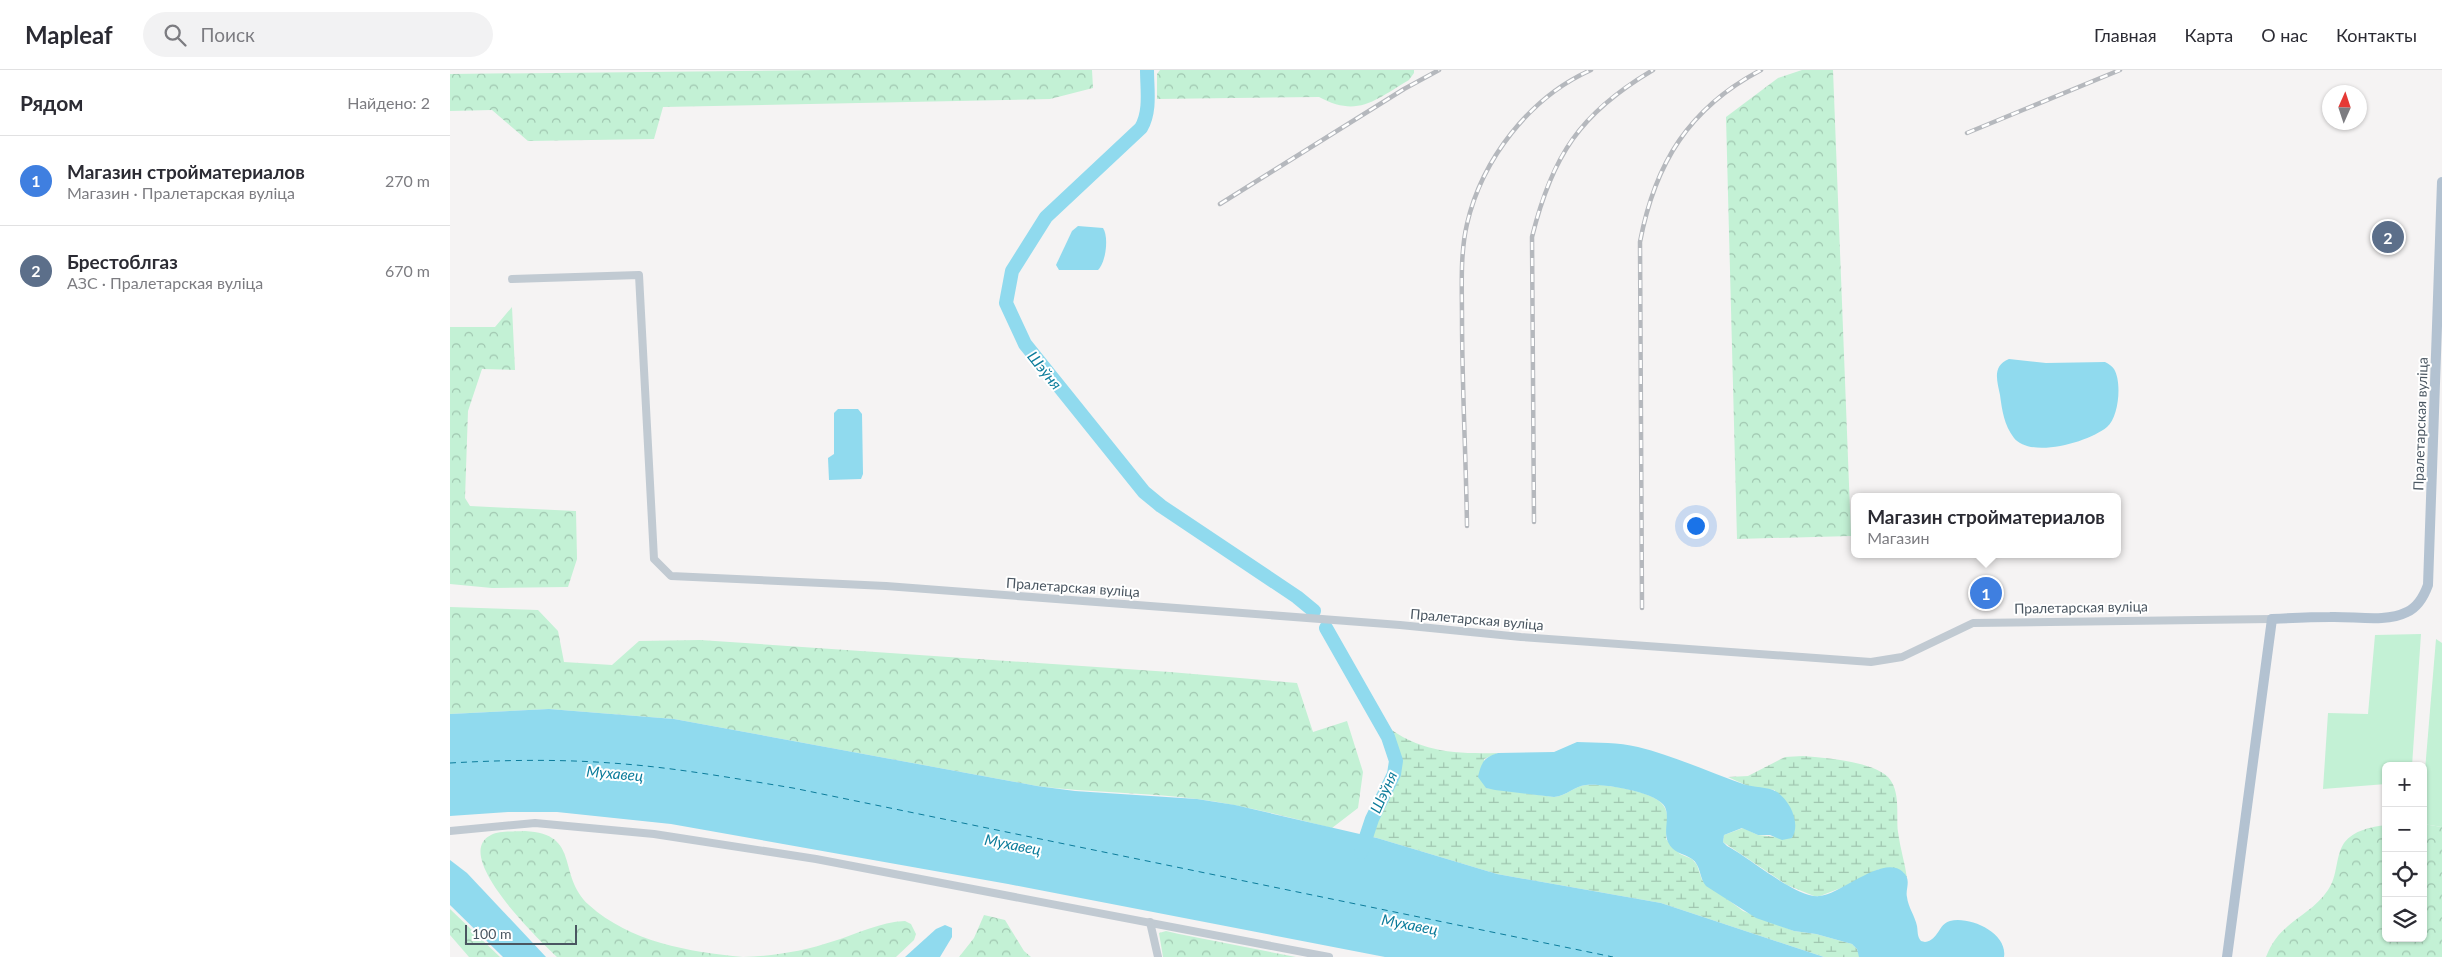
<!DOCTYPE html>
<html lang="ru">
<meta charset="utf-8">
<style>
body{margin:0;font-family:Lato,sans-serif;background:#f2f2f3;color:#2b2b33}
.controls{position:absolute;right:15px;bottom:15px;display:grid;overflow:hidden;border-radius:8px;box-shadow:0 1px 4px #0004}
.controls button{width:45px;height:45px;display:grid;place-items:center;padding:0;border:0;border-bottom:1px solid #e1e1e2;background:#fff;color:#2b2b33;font:25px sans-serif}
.compass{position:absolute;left:1872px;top:15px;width:45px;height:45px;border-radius:50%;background:#fff;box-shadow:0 1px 4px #0004;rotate:3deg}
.scale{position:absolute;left:15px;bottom:12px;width:112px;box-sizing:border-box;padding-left:5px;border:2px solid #4a5661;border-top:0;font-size:14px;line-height:18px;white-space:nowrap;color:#4a5661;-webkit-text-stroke:4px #fff;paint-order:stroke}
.you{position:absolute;left:1245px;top:455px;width:18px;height:18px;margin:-12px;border:4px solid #fff;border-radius:50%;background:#1a73e8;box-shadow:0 0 0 8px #1a73e833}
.badge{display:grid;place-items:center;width:32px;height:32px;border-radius:50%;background:#1a73e8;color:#fff;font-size:16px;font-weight:700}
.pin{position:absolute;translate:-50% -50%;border:2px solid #fff;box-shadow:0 1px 5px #0006}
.popup{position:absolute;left:1401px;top:423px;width:270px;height:65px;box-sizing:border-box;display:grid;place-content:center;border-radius:8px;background:#fff;filter:drop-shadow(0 1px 4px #0005);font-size:16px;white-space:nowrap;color:#7c7c81}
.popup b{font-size:19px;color:#2b2b33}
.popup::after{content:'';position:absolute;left:50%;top:100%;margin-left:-10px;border:10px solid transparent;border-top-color:#fff}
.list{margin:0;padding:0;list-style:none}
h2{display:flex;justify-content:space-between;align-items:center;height:65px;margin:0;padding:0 20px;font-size:21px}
h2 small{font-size:16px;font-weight:400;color:#7c7c81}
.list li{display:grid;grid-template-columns:32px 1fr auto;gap:15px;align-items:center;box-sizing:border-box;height:90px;padding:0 20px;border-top:1px solid #e1e1e2}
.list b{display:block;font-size:19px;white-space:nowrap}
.list p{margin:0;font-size:16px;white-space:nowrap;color:#7c7c81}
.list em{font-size:16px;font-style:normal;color:#7c7c81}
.icon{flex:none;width:28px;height:28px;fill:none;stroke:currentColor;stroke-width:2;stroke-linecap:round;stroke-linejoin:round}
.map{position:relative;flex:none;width:1992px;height:887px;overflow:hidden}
header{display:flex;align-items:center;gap:30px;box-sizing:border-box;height:70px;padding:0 25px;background:#fff;border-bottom:1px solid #e1e1e2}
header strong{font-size:24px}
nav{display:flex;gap:28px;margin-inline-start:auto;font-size:18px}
.search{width:350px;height:45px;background:#f2f2f3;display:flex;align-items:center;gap:12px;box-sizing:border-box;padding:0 18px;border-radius:28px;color:#7c7c81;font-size:19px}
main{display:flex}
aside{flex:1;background:#fff}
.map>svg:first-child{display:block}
.forest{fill:url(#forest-crowns)}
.wetland{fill:url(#wetland-marsh)}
.garden{fill:#c3f1d5}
.water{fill:#90daee}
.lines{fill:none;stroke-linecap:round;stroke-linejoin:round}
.river{stroke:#90daee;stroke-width:14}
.ferry{stroke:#0c7c9b;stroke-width:1;stroke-dasharray:6 5;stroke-linecap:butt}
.minor{stroke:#c1cad2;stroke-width:8}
.major{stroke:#b3c2d1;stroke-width:10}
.rail-casing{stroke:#b5b8bd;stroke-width:4.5}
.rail{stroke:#fff;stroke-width:2.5;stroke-dasharray:8;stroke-linecap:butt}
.labels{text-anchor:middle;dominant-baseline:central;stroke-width:4;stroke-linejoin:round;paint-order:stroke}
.street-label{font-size:14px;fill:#4a5661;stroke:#fff}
.water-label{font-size:15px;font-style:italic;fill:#0c7c9b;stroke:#fff}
</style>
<header>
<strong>Mapleaf</strong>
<div class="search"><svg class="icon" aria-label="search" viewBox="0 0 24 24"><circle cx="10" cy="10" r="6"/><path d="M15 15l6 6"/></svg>Поиск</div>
<nav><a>Главная</a><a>Карта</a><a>О нас</a><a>Контакты</a></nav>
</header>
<main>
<aside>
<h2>Рядом<small>Найдено: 2</small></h2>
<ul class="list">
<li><span class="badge" style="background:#3f7fe0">1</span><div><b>Магазин стройматериалов</b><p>Магазин · Пралетарская вуліца</p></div><em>270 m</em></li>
<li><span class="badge" style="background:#5c6f8a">2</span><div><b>Брестоблгаз</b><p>АЗС · Пралетарская вуліца</p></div><em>670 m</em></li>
</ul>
</aside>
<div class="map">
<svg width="1992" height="887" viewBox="0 0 1992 887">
<defs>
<pattern id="forest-crowns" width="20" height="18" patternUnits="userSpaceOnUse" patternTransform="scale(1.25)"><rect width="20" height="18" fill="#c3f1d5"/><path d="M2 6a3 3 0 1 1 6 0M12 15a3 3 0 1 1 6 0" fill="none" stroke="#a0c6b0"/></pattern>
<pattern id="wetland-marsh" width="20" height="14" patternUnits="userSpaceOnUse" patternTransform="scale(1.25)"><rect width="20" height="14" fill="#c3f1d5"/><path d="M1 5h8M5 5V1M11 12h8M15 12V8" fill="none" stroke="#a0c6b0"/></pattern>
</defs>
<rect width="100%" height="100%" fill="#f5f3f3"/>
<g class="forest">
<polygon points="374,0 642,0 643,18 600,29 213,37 204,69 78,71 42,40 0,41 0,4"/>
<path d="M710 0H964V3L959 10C925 30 908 48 869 27L707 29V4Z"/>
<polygon points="1352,0 1383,0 1401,466 1287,469 1276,47 1328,8"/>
<polygon points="62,237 65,300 32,299 18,341 15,428 20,436 126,441 127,489 118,517 42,518 0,514 0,257 45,257"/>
<path d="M0 537 88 540 108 561 114 592 162 595 189 571 250 570 720 602 847 613 863 662 897 651 913 702 908 738 882 758C837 747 793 735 747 729 694 722 640 723 587 716L224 649 99 639 0 644Z"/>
<path d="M1973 754 1992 757V887H1816C1829 851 1859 848 1878 820 1888 806 1885 787 1894 773 1904 760 1921 757 1936 755V868H1973Z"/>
<path d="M75 761C132 764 106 805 139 835 180 872 239 882 293 887H107C91 872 0 785 41 765 50 760 65 762 75 761Z"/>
<polygon points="0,839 50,887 19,887 0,865"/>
<polygon points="534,845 555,850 574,881 581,887 509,887 524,868"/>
<path d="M455 851 461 854 466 864 464 870 446 887H293C325 886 354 881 384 871 407 864 430 852 455 851Z"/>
<polygon points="716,861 729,864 846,887 713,887 709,863"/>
</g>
<g class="wetland">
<path d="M928 650C967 682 1000 684 1048 683L1034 689 1036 718 1104 727C1117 726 1124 716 1136 715 1152 713 1204 721 1213 735 1220 744 1217 758 1216 769L1230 784 1242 789 1247 795 1252 810 1293 841 1344 861 1366 864 1402 874 1407 879 1410 887H1374L1211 833 1047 804 917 765C925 739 950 707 944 681 941 670 933 660 928 650Z"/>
<path d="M1353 686C1375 688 1421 691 1438 707 1451 721 1446 745 1448 762 1450 778 1455 793 1457 808L1453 802 1429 799 1396 816 1370 826H1364L1337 815 1273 772 1274 765 1293 758 1308 765 1326 767 1325 720 1300 717 1278 707 1298 706 1335 687Z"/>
</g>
<g class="garden">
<polygon points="1971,564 1962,696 1936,696 1936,714 1873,719 1878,643 1918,644 1925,565"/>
<polygon points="1986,569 1992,573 1992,757 1973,754 1973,724"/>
</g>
<g class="water">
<path d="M628 156 653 158C659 167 656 192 648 200H609L606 195 622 161Z"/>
<path d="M1559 289 1596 293 1655 292C1659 294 1662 296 1664 299 1672 312 1669 347 1657 357 1639 372 1581 389 1564 368 1554 355 1552 340 1550 325 1547 310 1542 296 1559 289Z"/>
<polygon points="388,339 408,339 412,344 413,404 411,409 379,410 378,388 384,384 384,343"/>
<polygon points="99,639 224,649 587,716 625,721 747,729 785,735 927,768 1047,804 1211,833 1374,887 935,887 558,814 221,754 107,742 58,742 0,746 0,644"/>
<path d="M1127 672C1148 673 1168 672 1188 677 1224 686 1259 702 1293 714 1304 718 1317 716 1327 722 1340 731 1351 753 1342 768L1332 770 1320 765H1308L1292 758 1274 765 1273 772 1277 776C1299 787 1347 829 1370 826 1392 824 1433 784 1453 802 1462 810 1455 819 1457 827 1458 837 1465 846 1467 856 1468 862 1467 866 1471 871L1475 872C1489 870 1488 854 1500 851 1520 846 1558 863 1554 887H1409L1407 879 1402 874 1366 864 1344 861 1306 848 1256 816C1249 808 1251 795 1242 789 1233 783 1223 783 1218 772 1213 761 1220 748 1215 737 1208 722 1152 713 1136 715 1124 716 1117 726 1104 727L1045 720 1036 718 1028 707C1031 693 1034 687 1048 683L1104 682Z"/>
<polygon points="0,790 17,803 96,887 53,887 0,835"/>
<polygon points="495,855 502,858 502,867 490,887 455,887 486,859"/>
</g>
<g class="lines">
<g class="river">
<path d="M697 0C697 19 701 41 691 58L596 147 562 201 556 233 575 274 694 422 711 436 847 527 864 541"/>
<polyline points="876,558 938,667 946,691 944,704 922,749 911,782"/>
</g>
<path class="ferry" d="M0 693C53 690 107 689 161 693 222 697 282 708 343 718L1163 887"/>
<g class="minor">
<polyline points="62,209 189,205 204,489 221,506 436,516 950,555 1071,567 1421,592 1452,587 1523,553 1822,549"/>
<polyline points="0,761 85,753 204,764 366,789 879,887"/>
<polyline points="700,852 708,887"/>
</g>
<path class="major" d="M1777 887 1822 549C1841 548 1861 547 1880 547 1905 546 1935 553 1957 542 1968 537 1974 526 1978 515L1992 112"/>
<defs>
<g id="rail">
<polyline points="1517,63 1670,0"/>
<polyline points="770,134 954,19 989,0"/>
<path d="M1084 452 1082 167C1102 86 1130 43 1203 0"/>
<path d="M1017 456C1016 387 1012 317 1012 248 1012 217 1010 184 1017 154 1032 89 1080 27 1141 0"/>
<path d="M1192 538 1190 172C1205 93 1239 38 1311 0"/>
</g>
</defs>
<use href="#rail" class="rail-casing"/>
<use href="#rail" class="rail"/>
</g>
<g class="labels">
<g class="street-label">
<text transform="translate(1970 354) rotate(-88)">Пралетарская вуліца</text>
<text transform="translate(623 517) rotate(4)">Пралетарская вуліца</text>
<text transform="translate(1631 537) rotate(-1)">Пралетарская вуліца</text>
<text transform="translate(1027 549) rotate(5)">Пралетарская вуліца</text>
</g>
<g class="water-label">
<text transform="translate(595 300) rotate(51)">Шэўня</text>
<text transform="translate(165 703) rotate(5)">Мухавец</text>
<text transform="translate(933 722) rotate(-66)">Шэўня</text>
<text transform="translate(563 774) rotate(11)">Мухавец</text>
<text transform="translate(960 854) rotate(11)">Мухавец</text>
</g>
</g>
</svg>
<div class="controls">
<button>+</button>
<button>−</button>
<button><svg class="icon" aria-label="locate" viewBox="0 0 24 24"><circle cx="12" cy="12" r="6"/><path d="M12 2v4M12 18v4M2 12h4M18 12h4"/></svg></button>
<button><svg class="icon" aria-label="layers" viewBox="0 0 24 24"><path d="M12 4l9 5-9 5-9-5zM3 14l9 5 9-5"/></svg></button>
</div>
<svg class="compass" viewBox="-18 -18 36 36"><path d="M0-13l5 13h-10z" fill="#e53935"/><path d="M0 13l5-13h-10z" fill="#7c7c81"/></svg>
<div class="scale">100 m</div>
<div class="you"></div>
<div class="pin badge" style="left:1536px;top:523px;background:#3f7fe0">1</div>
<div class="popup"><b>Магазин стройматериалов</b>Магазин</div>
<div class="pin badge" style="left:1938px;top:167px;background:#5c6f8a">2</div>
</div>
</main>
